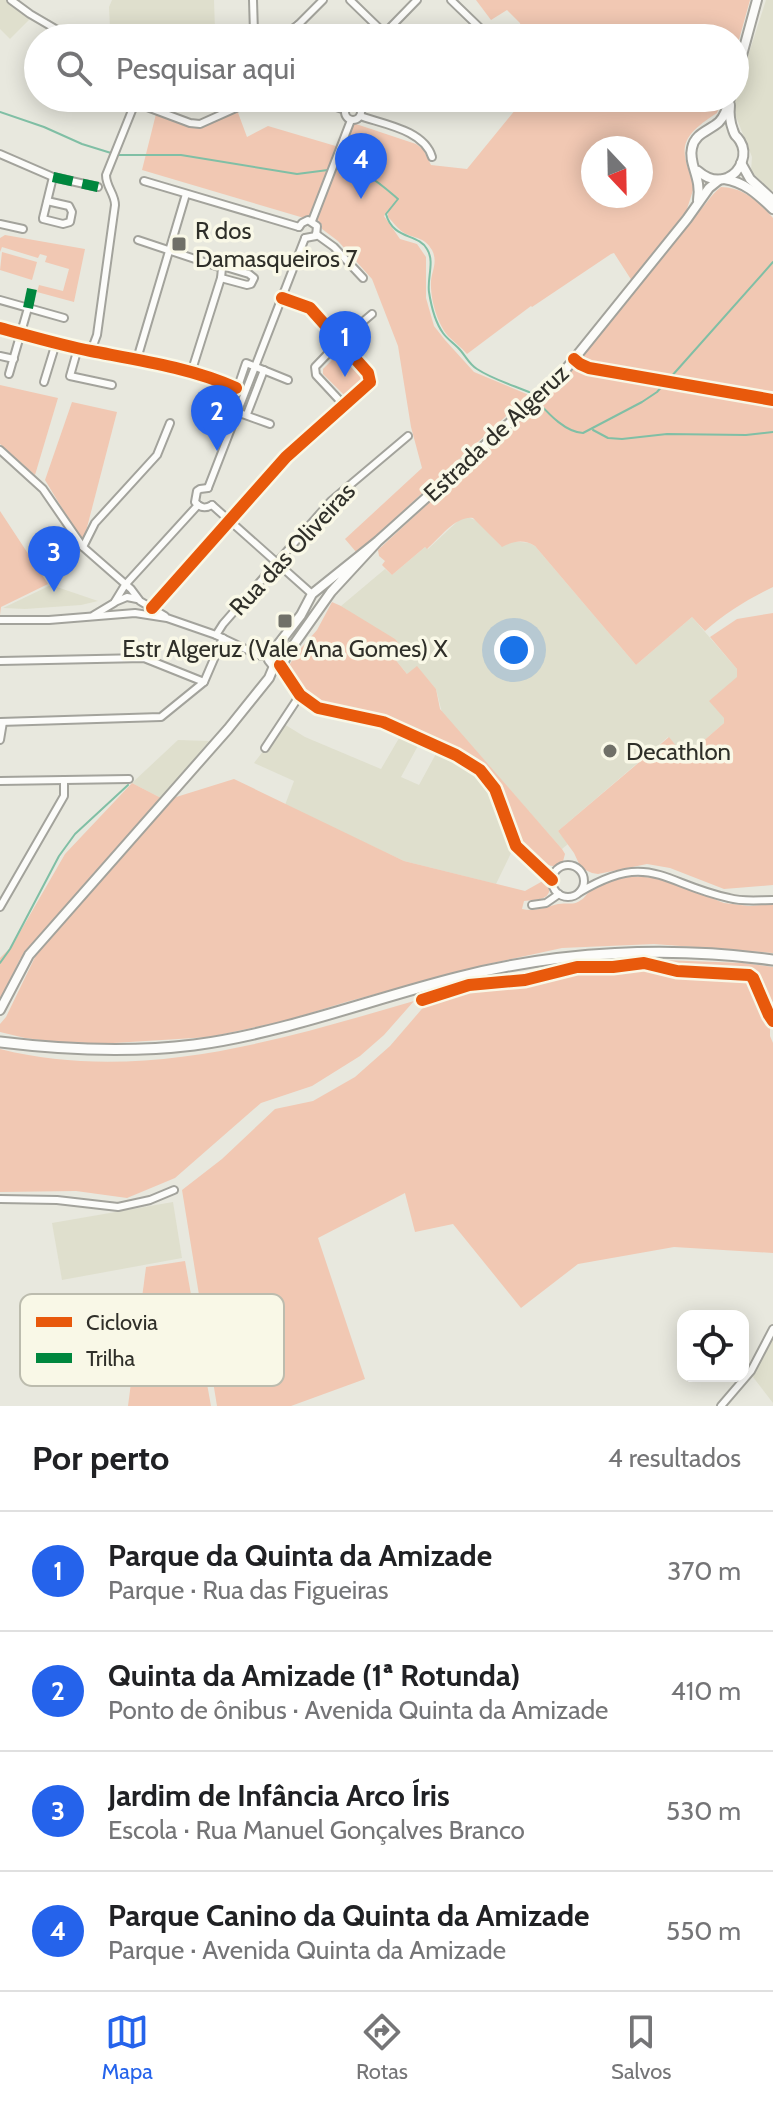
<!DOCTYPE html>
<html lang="pt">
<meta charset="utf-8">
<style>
body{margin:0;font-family:Cabin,sans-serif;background:#f6f6f6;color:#202124}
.controls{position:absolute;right:24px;bottom:24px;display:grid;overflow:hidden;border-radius:16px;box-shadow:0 4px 20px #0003}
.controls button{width:72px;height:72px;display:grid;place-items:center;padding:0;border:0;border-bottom:2px solid #e0e0e0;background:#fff;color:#202124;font:40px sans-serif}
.compass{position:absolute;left:581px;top:136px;width:72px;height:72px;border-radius:50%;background:#fff;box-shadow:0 4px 20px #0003;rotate:158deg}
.you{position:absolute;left:514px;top:650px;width:28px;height:28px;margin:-20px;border:6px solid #fff;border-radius:50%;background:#1a73e8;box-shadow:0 0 0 12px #1a73e833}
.badge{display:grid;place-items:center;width:52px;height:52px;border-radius:50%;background:#2563eb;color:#fff;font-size:26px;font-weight:700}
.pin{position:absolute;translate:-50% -66px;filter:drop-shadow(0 2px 4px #0008)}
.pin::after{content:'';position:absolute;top:42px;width:28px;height:24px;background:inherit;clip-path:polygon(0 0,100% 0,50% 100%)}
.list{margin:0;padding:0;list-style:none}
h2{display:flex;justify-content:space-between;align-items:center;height:104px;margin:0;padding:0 32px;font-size:34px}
h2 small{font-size:26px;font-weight:400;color:#757577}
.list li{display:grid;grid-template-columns:52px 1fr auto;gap:24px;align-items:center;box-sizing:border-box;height:120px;padding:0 32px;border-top:2px solid #e0e0e0}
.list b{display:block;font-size:30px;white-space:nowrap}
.list p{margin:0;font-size:26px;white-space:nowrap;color:#757577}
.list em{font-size:26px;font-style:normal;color:#757577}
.icon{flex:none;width:44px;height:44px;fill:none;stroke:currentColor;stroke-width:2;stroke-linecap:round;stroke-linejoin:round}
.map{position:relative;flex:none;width:773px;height:1406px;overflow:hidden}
.search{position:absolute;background:#fff;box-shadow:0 4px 20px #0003;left:24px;right:24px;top:24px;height:88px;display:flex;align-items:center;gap:20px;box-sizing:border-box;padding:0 28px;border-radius:44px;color:#757577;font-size:30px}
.sheet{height:584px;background:#fff}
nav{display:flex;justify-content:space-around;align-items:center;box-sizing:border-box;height:112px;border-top:2px solid #e0e0e0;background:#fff;font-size:22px;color:#757577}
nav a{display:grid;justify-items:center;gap:4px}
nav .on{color:#2563eb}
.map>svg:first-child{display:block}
.built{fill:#dfdfcd}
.green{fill:#f1c8b3;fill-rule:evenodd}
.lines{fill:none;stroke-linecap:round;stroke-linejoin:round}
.stream{stroke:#80bfa5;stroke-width:2}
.minor-casing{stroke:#a3a39c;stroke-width:10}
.major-casing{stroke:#a3a39c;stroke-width:12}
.highway-casing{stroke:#a3a39c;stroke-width:13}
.minor{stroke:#fcfcfa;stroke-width:6}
.major{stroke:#fcfcfa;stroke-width:8}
.highway{stroke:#fcfcfa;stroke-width:9}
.quiet{stroke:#00873e;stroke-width:10;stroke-dasharray:20 10;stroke-linecap:butt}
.cycleway-casing{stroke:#f9f8e7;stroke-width:17}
.cycleway{stroke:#e8590c;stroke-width:12}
.poi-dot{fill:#707068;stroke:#f9f8e7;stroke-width:3}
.labels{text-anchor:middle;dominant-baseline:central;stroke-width:7;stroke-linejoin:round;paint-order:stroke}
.poi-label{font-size:24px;fill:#2f2f29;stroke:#f9f8e7;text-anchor:start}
.street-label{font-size:24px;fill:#2f2f29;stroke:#f9f8e7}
.key{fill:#f9f8e7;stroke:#bcbcae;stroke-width:2}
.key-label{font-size:22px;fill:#2f2f29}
</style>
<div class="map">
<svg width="773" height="1406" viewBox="0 0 773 1406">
<rect width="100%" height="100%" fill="#e8e8de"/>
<g class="built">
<polygon points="0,0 6,0 30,19 10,39 0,29"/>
<polygon points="112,0 214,0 215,30 210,35 110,28 109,7"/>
<polygon points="766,0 773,0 773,190 771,191 751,171 752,157 733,109 737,90"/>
<polygon points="467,517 478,521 501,546 512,542 521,542 529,543 535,546 636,665 692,617 737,669 738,674 724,723 685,757 668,737 558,831 568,844 562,849 442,713 436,689 417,667 408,675 390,653 399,645 341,606 385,569 392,575 425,547 428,549 460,519"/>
<polygon points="51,585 98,601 81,605 25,609 3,608"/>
<polygon points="284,724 305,737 381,769 402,733 420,742 401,777 419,785 438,750 474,767 491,787 489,789 513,849 496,884 404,861 285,805 294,781 254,763"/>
<polygon points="178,740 209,741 161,798 132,783"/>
<polygon points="173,1202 182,1258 62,1280 52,1223"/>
<polygon points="773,1338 773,1403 753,1377"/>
</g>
<g class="green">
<polygon points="476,0 750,0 735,54 735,38 523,38 520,23 507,10 491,20"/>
<path d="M525 98H722L717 113C683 135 676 146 695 184L686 212 632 281 614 253 611 254 532 307 531 306 467 354C461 347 454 342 448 336 437 323 430 298 431 281 432 270 438 262 432 250 425 238 418 239 406 234 399 231 393 222 388 217V212L384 216 400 239 417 244 426 257V298L434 326 445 340 474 372 529 395 357 553 345 539 422 468 411 427 398 346 372 279 338 241 322 229V225L318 220 304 218 142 170 157 110 200 124 237 110 247 137 268 126 339 147 350 122 416 144 423 149 431 165 467 169ZM593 148H641V196H593Z"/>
<path d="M721 187C743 187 759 202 773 218V587C748 599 725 613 705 631L692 617 636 665 535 546C524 539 513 541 502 547L473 518C455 516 440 538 427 549L425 547 392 575 382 565 385 561 379 556 378 550 536 403 693 216C705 208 709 196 721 187Z"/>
<polygon points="5,235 85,249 74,302 37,292 39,285 63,291 69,269 45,262 47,256 40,254 38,258 2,247 0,252 0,238"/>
<polygon points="2,252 37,262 32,280 0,270"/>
<polygon points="338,354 342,354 364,378 363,383 346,397 323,374 323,369"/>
<polygon points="0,385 58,398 35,475 0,444"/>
<polygon points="72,402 117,412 84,539 82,541 45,480"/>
<polygon points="0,511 48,584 1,607 0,615"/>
<path d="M332 602 341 606 395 639 400 645 390 653 407 674 417 666 436 689 440 709 562 849 565 854 562 865C553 868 547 865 538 861 505 842 512 806 493 778 490 773 485 768 480 765L378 715 327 707 316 701 301 691 288 668 295 655 317 630Z"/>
<polygon points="773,613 773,885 724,889 670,868 647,864 598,874 592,873 581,868 574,853 558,831 669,737 685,757 724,723 724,718 709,701 737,677 737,669 710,637 737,619"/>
<path d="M234 779 404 861 525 891 541 882 546 877C556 899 542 900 524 901L522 909C536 912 545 907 558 904 566 902 574 906 581 900 585 898 586 894 590 891 600 883 617 879 630 877 664 874 694 891 724 903L749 906 773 904V953L654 944 562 948 488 964 346 1002 288 1020 210 1037 114 1043H65L25 1038 0 1032V1024L6 1017 36 955 173 798Z"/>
<polygon points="132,783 161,798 20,959 0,1000 0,958 12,946 65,854"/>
<polygon points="662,960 743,963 773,967 773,1015 760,984 753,974 669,967 654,961"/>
<polygon points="646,968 674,975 749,980 770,1025 770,1036 773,1043 773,1253 674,1247 578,1264 521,1308 453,1224 415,1232 405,1193 318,1238 365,1379 291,1406 217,1406 182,1190 222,1159 275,1109 313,1101 355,1077 390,1046 427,1003 469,990 522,986 575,973"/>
<path d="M414 1001 384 1035 360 1056 312 1086 261 1103 175 1178 127 1198 76 1191 0 1192V1049C140 1084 280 1040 414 1001Z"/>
<polygon points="185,1261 211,1406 128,1406 146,1267"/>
</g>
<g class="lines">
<g class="stream">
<polyline points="0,112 44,127 82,144 111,153"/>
<polyline points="117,155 181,155 297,174 328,170"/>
<path d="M335 169C365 169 376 180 398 199L386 214C393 240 418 233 427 249 435 262 427 277 429 292 431 305 435 322 443 333 448 340 455 344 461 351 466 357 470 365 477 369 492 379 512 385 529 392L533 396"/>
<polyline points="670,378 773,262"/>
<path d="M537 401C549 414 565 432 583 433L642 402 657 392 664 384"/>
<polyline points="593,430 608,438 622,439 667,434 746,435 773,432"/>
<polyline points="0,963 10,949 59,856 75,834 128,785"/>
</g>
<defs>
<g id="minor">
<polyline points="11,0 30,14 71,38"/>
<polyline points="253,0 254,33"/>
<polyline points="350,0 384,33"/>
<polyline points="451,0 480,28 469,38"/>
<polyline points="298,25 311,38"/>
<polyline points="225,38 225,34 291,30 298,25 323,0"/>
<polyline points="380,38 417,0"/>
<polyline points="123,98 190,123 200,124 258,98"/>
<polyline points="311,98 345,110"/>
<circle cx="353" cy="112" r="8"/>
<path d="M360 116C383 124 424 130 432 157"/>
<polyline points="0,154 53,177 98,187"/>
<polyline points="144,181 299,227"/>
<polyline points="47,201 69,206 72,212 70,222 63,224 43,219 43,218 53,177"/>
<polyline points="312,221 351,120"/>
<polyline points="0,224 23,229"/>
<polyline points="299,227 302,223 308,220 317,226 316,236 305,238"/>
<polyline points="316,234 334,247 363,278"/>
<polyline points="138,240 222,268 221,278 191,373"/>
<polyline points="219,265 249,274 254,278 251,284 247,285 221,278"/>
<polyline points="0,300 64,318"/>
<path d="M0 328C30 336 60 345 91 351 138 360 192 368 236 388"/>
<polyline points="78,348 70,376 112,385"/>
<path d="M91 351 97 335 115 205C115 194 106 187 106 175L137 98"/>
<polyline points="0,356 14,359"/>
<polyline points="137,359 186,194"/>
<polyline points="574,359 580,364 589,368 773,400"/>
<polyline points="9,374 28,308"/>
<polyline points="44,382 56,343"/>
<polyline points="347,404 342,403 316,375 315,367 340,341 372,314"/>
<polyline points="247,414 264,370"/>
<polyline points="270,424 234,411 231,407 246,363 288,380"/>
<polyline points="0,450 43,489 83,547 131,589 140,601 165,616"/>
<polyline points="208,488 305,238"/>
<path d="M208 488 200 489 197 491 195 502C200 508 205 509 212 505"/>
<polyline points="212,505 312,594"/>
<polyline points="83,547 95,523 157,455 170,423"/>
<polyline points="115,602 127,597 137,599"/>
<polyline points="152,608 286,457 370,382 368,373 310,308 282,298"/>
<polyline points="94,615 114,603 125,585 198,505"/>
<polyline points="0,620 49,620 135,613 167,618 216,635 258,655 269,657"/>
<polyline points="216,635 223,624 331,501 408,436"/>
<polyline points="0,661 144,658 204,682"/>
<polyline points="280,665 300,695 318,708 383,722 456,755 480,770 495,789 516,846 552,880"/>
<polyline points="0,722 161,717 204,682 223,638"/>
<polyline points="0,740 3,722"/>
<polyline points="265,748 300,695"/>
<polyline points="0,781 129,779"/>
<circle cx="568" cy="881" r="16"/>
<path d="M580 892C650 850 663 884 729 898 743 902 758 900 773 900"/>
<polyline points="532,905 546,903 559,894"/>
<polyline points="0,907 64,796 64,780"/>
<polyline points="422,1000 469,985 525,980 577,967 613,967 644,963 677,971 749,975 753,978 769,1015 773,1021"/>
<polyline points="0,1199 57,1200 118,1207 150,1200 174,1190"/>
<polyline points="721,1406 751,1371 773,1329"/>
</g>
<g id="major">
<polyline points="735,81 757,0"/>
<polyline points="741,163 750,179 773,200"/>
<path d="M698 171C706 178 716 182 727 178 741 172 748 154 740 141 735 133 736 139 733 130 730 122 729 114 730 105"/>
<path d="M724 179C745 182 758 195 773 209"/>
<path d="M698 200C702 178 688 164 692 148 695 133 709 131 719 122 725 116 728 106 730 98"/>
<polyline points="378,541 331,592 290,650 283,663 279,666 273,665 269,660 270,655 301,615 312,594 378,541 534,401 566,369 687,219 709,188 719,180"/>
<polyline points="0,1010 29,955 228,729 269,678 274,666"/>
</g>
<path id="highway" d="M0 1042C65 1050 129 1053 194 1045 284 1033 371 999 459 977 560 951 670 946 773 960"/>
</defs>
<use href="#minor" class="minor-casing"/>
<use href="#major" class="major-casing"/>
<use href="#highway" class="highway-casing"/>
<use href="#minor" class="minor"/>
<use href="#major" class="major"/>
<use href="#highway" class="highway"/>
<g class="quiet">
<polyline points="53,177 98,187"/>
<polyline points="28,308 32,289"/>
</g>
<defs>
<g id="cycleway">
<path d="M0 328C30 336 60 345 91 351 138 360 192 368 236 388"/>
<polyline points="574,359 580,364 589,368 773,400"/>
<polyline points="152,608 286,457 370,382 368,373 310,308 282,298"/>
<polyline points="280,665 300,695 318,708 383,722 456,755 480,770 495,789 516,846 552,880"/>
<polyline points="422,1000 469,985 525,980 577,967 613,967 644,963 677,971 749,975 753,978 769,1015 773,1021"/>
</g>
</defs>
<use href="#cycleway" class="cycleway-casing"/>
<use href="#cycleway" class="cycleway"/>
</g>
<g class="poi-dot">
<rect x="171" y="236" width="16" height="16" rx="4"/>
<rect x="277" y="613" width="16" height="16" rx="4"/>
<circle cx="610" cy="751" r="8"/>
</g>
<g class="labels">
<g class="poi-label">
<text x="195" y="230">R dos<tspan x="195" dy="28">Damasqueiros 7</tspan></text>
<text x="285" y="648" text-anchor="middle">Estr Algeruz (Vale Ana Gomes) X</text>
<text x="626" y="751">Decathlon</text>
</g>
<g class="street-label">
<text transform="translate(496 433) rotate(-43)">Estrada de Algeruz</text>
<text transform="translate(292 549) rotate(-47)">Rua das Oliveiras</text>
</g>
</g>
<rect x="20" y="1294" width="264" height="92" rx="12" class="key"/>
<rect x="36" y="1317" width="36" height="10" fill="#e8590c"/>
<rect x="36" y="1353" width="36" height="10" fill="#00873e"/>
<g class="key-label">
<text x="86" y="1330">Ciclovia</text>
<text x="86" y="1366">Trilha</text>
</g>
</svg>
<div class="controls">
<button><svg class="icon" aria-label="locate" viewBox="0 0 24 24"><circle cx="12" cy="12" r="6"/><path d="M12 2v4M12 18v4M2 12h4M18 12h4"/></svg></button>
</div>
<svg class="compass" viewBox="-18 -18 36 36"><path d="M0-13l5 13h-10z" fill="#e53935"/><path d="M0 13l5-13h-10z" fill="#757577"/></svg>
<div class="you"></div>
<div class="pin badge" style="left:345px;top:377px">1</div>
<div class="pin badge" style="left:217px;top:451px">2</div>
<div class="pin badge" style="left:54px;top:592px">3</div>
<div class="pin badge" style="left:361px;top:199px">4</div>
<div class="search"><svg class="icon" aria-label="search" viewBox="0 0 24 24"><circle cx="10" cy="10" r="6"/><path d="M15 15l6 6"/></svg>Pesquisar aqui</div>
</div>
<section class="sheet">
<h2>Por perto<small>4 resultados</small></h2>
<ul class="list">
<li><span class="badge">1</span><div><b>Parque da Quinta da Amizade</b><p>Parque · Rua das Figueiras</p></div><em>370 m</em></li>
<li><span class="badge">2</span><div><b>Quinta da Amizade (1ª Rotunda)</b><p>Ponto de ônibus · Avenida Quinta da Amizade</p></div><em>410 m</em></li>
<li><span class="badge">3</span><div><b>Jardim de Infância Arco Íris</b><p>Escola · Rua Manuel Gonçalves Branco</p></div><em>530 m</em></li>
<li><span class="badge">4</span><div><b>Parque Canino da Quinta da Amizade</b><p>Parque · Avenida Quinta da Amizade</p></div><em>550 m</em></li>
</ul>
</section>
<nav>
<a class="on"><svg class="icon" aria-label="map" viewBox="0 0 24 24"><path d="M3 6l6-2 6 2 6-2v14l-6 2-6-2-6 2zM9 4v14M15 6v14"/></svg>Mapa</a>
<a><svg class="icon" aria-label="directions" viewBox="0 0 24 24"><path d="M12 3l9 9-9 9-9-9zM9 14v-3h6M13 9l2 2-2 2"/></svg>Rotas</a>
<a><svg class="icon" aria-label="saved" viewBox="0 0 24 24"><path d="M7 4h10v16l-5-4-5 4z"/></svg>Salvos</a>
</nav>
